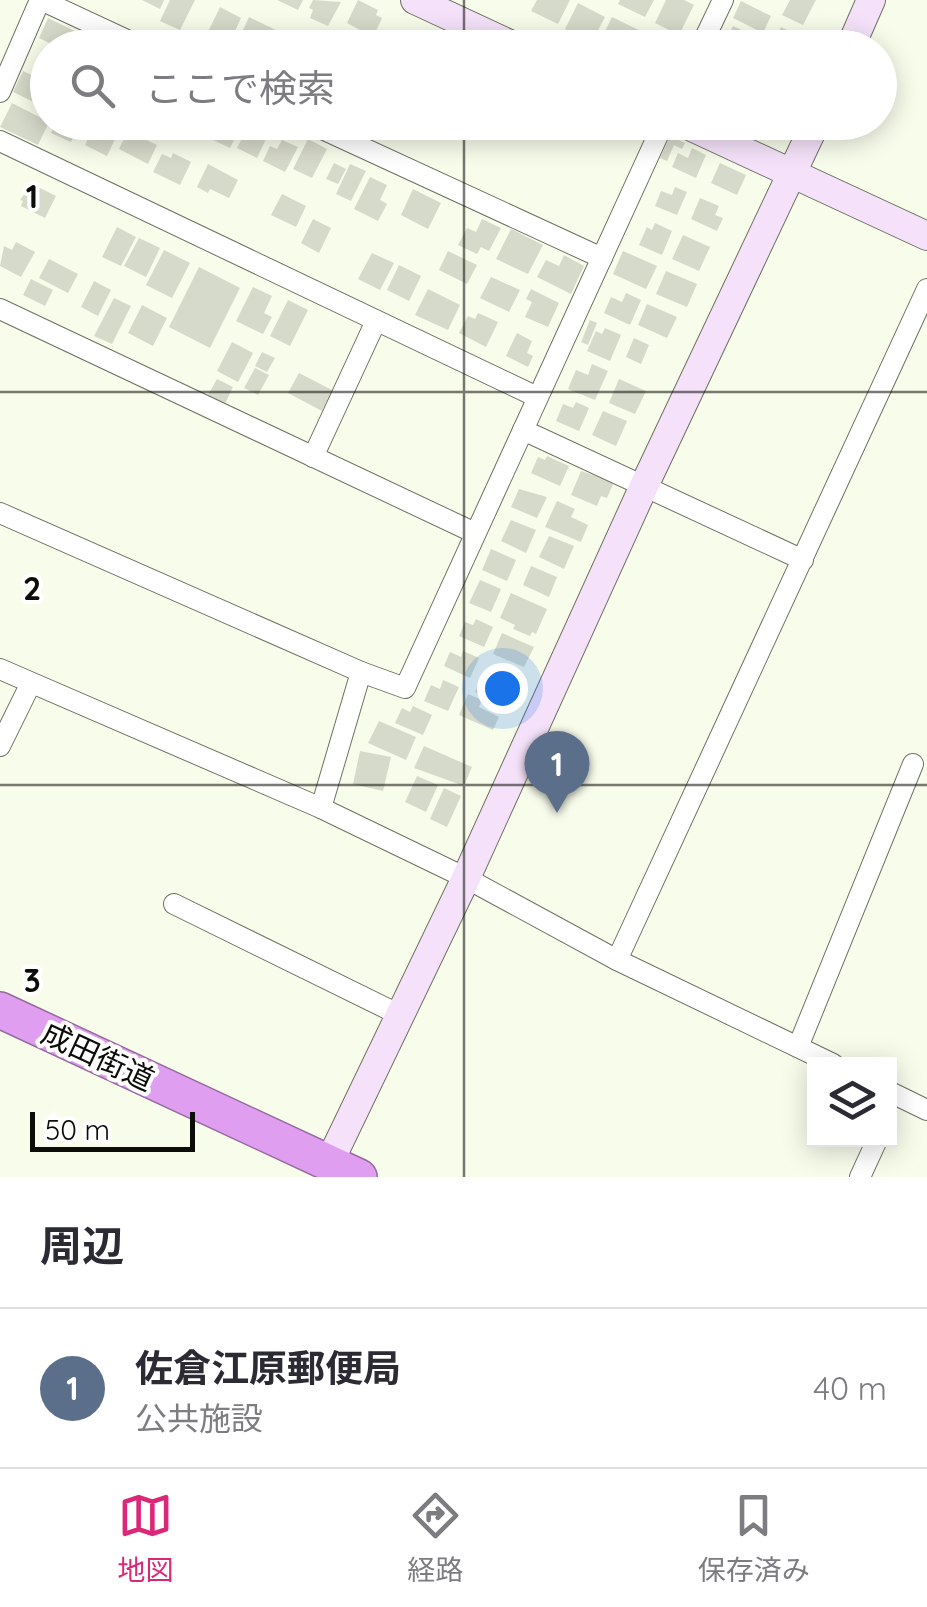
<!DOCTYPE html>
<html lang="ja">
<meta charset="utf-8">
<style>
body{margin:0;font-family:Quicksand,"Noto Sans JP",sans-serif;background:#f7f7f7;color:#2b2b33}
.controls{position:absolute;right:30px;bottom:30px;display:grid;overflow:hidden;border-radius:0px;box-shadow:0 5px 25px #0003}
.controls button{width:90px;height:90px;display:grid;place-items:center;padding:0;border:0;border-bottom:2px solid #e1e1e2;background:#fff;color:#2b2b33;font:50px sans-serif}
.scale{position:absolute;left:30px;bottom:25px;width:165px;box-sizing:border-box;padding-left:10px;border:5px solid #0c0d08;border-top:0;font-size:28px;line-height:35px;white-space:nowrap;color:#0c0d08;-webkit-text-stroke:8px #fff;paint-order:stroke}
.you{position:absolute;left:502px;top:688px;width:35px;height:35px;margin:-25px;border:8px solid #fff;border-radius:50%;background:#1a73e8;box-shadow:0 0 0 15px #1a73e833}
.badge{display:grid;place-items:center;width:65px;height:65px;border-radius:50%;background:#db2777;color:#fff;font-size:32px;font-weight:700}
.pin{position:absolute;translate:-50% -82px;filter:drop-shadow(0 2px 5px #0008)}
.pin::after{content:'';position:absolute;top:52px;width:35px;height:30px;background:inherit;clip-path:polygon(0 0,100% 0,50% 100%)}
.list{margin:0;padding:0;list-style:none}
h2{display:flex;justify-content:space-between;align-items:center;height:130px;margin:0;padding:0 40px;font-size:42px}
h2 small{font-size:32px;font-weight:400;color:#7c7c81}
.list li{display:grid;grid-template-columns:65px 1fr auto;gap:30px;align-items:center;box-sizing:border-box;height:160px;padding:0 40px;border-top:2px solid #e1e1e2}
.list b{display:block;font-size:38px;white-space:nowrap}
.list p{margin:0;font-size:32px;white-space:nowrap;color:#7c7c81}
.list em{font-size:32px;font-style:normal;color:#7c7c81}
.icon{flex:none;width:55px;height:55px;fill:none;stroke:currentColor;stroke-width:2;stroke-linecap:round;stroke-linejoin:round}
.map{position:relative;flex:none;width:927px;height:1177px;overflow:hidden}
.search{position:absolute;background:#fff;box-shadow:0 5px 25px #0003;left:30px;right:30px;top:30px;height:110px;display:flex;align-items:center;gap:25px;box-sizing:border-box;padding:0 35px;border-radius:55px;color:#7c7c81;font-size:38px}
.sheet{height:290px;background:#fff}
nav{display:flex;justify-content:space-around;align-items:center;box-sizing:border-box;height:140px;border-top:2px solid #e1e1e2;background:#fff;font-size:28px;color:#7c7c81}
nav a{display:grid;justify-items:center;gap:5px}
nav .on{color:#db2777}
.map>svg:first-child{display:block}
.building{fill:#d6daca}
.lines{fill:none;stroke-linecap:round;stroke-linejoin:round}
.street-casing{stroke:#6e7263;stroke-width:22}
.secondary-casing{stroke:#6e7263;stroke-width:30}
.highway-casing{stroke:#956b9e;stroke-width:38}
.street{stroke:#fff;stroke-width:20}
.secondary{stroke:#f5e2fa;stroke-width:28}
.highway{stroke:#df9eef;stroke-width:35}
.grid{fill:none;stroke:#0c0d08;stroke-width:2.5;stroke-opacity:0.55}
.labels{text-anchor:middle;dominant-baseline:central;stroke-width:8;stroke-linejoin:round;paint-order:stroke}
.street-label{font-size:30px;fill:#0c0d08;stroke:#fff}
.grid-label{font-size:32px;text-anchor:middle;font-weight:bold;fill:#0c0d08;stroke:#fff;stroke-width:8;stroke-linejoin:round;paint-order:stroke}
</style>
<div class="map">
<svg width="927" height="1177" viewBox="0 0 927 1177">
<rect width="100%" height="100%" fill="#f8fceb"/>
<g class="building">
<polygon points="142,0 164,0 160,9"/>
<polygon points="170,0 195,0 180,30 160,21"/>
<polygon points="277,0 303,0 298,10"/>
<polygon points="313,0 341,2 328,26 310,18 313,10 309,8"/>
<polygon points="358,0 378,10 376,15 382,18 373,37 347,23"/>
<polygon points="537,0 570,0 558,24 531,11"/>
<polygon points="620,0 654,0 645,17 618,4"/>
<polygon points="666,0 684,0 694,5 679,35 655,23"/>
<polygon points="790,0 816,0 803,25 782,15"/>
<polygon points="741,1 771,16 763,33 733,18"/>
<polygon points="578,3 605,17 592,42 565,29"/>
<polygon points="220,7 241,18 230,42 208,32"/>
<polygon points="249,17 278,31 269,48 236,45"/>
<polygon points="612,17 645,33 638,48 598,46"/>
<polygon points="48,18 79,33 72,48 59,48 39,38"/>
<polygon points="733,26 764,41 761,48 733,48 725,43"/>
<polygon points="781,27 813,43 811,48 771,48"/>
<polygon points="289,33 307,41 304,48 282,48"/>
<polygon points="647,35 673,48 641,48"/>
<polygon points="23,71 48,83 48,109 13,92"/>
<polygon points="12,103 49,122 38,145 0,127"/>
<polygon points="56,122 80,122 71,142 51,133"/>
<polygon points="96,122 108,122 120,129 107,156 85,145"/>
<polygon points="180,122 208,122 202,136 179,125"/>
<polygon points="219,122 242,124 230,148 211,139"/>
<polygon points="755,122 781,122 776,133"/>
<polygon points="248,126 268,135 257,158 237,148"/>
<polygon points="128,131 157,145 148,164 119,149"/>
<polygon points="670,136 685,143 682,149 674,145 667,161 660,158"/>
<polygon points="308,139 327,149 312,178 293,169"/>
<polygon points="282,140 298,147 285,172 263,161 270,146 277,149"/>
<polygon points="692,148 706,155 696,178 672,167 678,153 688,158"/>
<polygon points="173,153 191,162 180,185 153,172 162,154 171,158"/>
<polygon points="334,163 346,169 338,184 326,179"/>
<polygon points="720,163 746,175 737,195 711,183"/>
<polygon points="208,164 238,180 229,198 210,189 208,193 197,187"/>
<polygon points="350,164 366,171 351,201 336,194"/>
<polygon points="370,177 387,185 380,200 387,204 378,221 354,209"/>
<polygon points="32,184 56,196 45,218 21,206 23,201 20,200"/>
<polygon points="675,187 687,192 677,215 655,206 661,191 672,195"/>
<polygon points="413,189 441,203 428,229 401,215"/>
<polygon points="282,194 306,206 296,227 271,215"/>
<polygon points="700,198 719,206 715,215 723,218 717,231 691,219"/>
<polygon points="313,219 331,228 319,253 301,243"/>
<polygon points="482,219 501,228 489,251 481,247 477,254 458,245 467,228 476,232"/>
<polygon points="655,223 672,231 662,255 639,245 647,227 652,230"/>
<polygon points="117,227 136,237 121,266 102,257"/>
<polygon points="511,229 543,245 528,274 496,259"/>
<polygon points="683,235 710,247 699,271 672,259"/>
<polygon points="139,238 160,248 146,277 124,266"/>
<polygon points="16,242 35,252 21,277 0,266 4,246 12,250"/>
<polygon points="164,250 190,263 172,298 146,285"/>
<polygon points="448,251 477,265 467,284 439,270"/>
<polygon points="623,251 657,266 646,289 613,274"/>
<polygon points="372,253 394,263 380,290 358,279"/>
<polygon points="564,255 584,266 571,294 537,277 546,260 559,266"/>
<polygon points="49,259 78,274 68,293 39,278"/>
<polygon points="399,265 421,276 409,301 387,290"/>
<polygon points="199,267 240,288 210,348 169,327"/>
<polygon points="666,271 697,284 687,307 656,294"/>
<polygon points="491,277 520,290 509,312 480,298"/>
<polygon points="31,279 53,290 45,306 23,295"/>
<polygon points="94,281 111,290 98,316 81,307"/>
<polygon points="253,287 272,296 264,313 272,317 263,334 236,321"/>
<polygon points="428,289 460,305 448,330 415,315"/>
<polygon points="531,289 559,303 548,327 525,317 532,302 526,299"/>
<polygon points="626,293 641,300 630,325 604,313 611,297 622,302"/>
<polygon points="114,298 131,306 112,344 94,336"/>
<polygon points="288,300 308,310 290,346 270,336"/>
<polygon points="647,304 677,317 667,338 638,325"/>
<polygon points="142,305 167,318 153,346 128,333"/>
<polygon points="478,313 498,322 486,347 459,333 468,316 475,319"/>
<polygon points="590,320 597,323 588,345 581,342"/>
<polygon points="605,328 621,335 610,361 587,351 596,331 602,334"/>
<polygon points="517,333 532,341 527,353 533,356 528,367 506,356"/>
<polygon points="634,338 649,345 641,364 626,357"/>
<polygon points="232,342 253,353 238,382 217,371"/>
<polygon points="262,352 275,358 267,372 255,366"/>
<polygon points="592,364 608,371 595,400 568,389 576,370 588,375"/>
<polygon points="255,368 269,375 258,395 244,388"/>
<polygon points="299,373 332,390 322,411 288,393"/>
<polygon points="217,379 233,387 225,404 208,395"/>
<polygon points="619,379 646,391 635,414 609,403"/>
<polygon points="576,402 589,408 579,431 556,421 563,404 573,408"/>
<polygon points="603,411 627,421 616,446 592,435"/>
<polygon points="547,456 569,466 560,486 531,473 538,457 545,460"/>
<polygon points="581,471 614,482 607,498 601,496 597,506 571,495"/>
<polygon points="519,489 547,497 537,518 511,507"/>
<polygon points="557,501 575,509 571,517 588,525 581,542 545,527"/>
<polygon points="511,520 536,530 526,553 501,541"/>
<polygon points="549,536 574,546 564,569 539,557"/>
<polygon points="491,549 516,560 507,581 482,570"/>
<polygon points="531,566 557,577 549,597 523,585"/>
<polygon points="480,580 501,589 491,612 469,603"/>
<polygon points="511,593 547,609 536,634 532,632 530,636 513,629 515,625 500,618"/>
<polygon points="476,619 493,627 484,647 459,636 465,622 473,625"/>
<polygon points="502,633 534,647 524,667 493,654"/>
<polygon points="463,651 479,658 470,678 444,666 450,652 461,657"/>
<polygon points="496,667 514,675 502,704 475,692 484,672 492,676"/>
<polygon points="443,680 459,687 448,711 424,701 431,685 440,689"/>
<polygon points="468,694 482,700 479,707 499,717 493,730 459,715"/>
<polygon points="413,706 432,715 423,735 395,723 402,708 410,712"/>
<polygon points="379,721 416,737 406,760 368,743"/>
<polygon points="424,746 472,767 464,786 414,768"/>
<polygon points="360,751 391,757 383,791 353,784"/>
<polygon points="417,776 438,785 426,812 405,802"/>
<polygon points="444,788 461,796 447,827 430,819"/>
</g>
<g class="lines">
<defs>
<g id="street">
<polyline points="41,0 144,48"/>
<polyline points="700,48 723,0"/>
<polyline points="0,92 40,0"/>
<polyline points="307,122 602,258"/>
<polyline points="664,122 405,688 361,672 321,808 466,878 617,960 833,1064"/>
<polyline points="0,141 537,397"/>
<polyline points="0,309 475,533"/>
<polyline points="523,430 803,560"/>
<polyline points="313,457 376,321"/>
<polyline points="0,513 361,672"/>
<polyline points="0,669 321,808"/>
<polyline points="0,746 31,683"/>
<polyline points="174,904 400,1015"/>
<polyline points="617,960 927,289"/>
<polyline points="798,1047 913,764"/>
<polyline points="890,1092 927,1110"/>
<polyline points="860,1177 877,1140"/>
</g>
<g id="secondary">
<polyline points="415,0 518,48"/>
<polyline points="850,48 871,0"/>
<polyline points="681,122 927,236"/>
<polyline points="329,1163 466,878 644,486 816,122"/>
</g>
<polyline id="highway" points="0,1010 359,1177"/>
</defs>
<use href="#street" class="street-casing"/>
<use href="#secondary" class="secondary-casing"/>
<use href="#highway" class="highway-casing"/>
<use href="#street" class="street"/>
<use href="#secondary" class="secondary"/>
<use href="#highway" class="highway"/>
</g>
<path class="grid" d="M464 0V48M464 122V1177M0 392H927M0 785H927"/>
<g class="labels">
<g class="street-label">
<text transform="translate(98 1056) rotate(25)">成田街道</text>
</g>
</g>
<g class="grid-label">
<text x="32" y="208">1</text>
<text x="32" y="600">2</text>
<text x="32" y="992">3</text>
</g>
</svg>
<div class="controls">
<button><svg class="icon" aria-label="layers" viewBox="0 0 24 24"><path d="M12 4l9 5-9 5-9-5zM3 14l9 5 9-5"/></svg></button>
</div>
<div class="scale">50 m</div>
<div class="you"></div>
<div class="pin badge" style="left:557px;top:813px;background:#5c6f8a">1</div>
<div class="search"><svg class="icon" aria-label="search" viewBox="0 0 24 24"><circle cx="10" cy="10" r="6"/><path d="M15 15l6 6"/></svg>ここで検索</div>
</div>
<section class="sheet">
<h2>周辺<small></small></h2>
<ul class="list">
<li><span class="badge" style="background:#5c6f8a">1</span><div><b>佐倉江原郵便局</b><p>公共施設</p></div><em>40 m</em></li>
</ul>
</section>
<nav>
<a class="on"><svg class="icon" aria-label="map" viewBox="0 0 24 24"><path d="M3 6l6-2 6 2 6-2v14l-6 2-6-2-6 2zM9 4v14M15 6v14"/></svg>地図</a>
<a><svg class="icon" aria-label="directions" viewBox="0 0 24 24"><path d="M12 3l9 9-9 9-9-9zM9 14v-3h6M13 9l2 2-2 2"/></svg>経路</a>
<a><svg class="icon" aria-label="saved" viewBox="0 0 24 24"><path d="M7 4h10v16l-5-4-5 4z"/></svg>保存済み</a>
</nav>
